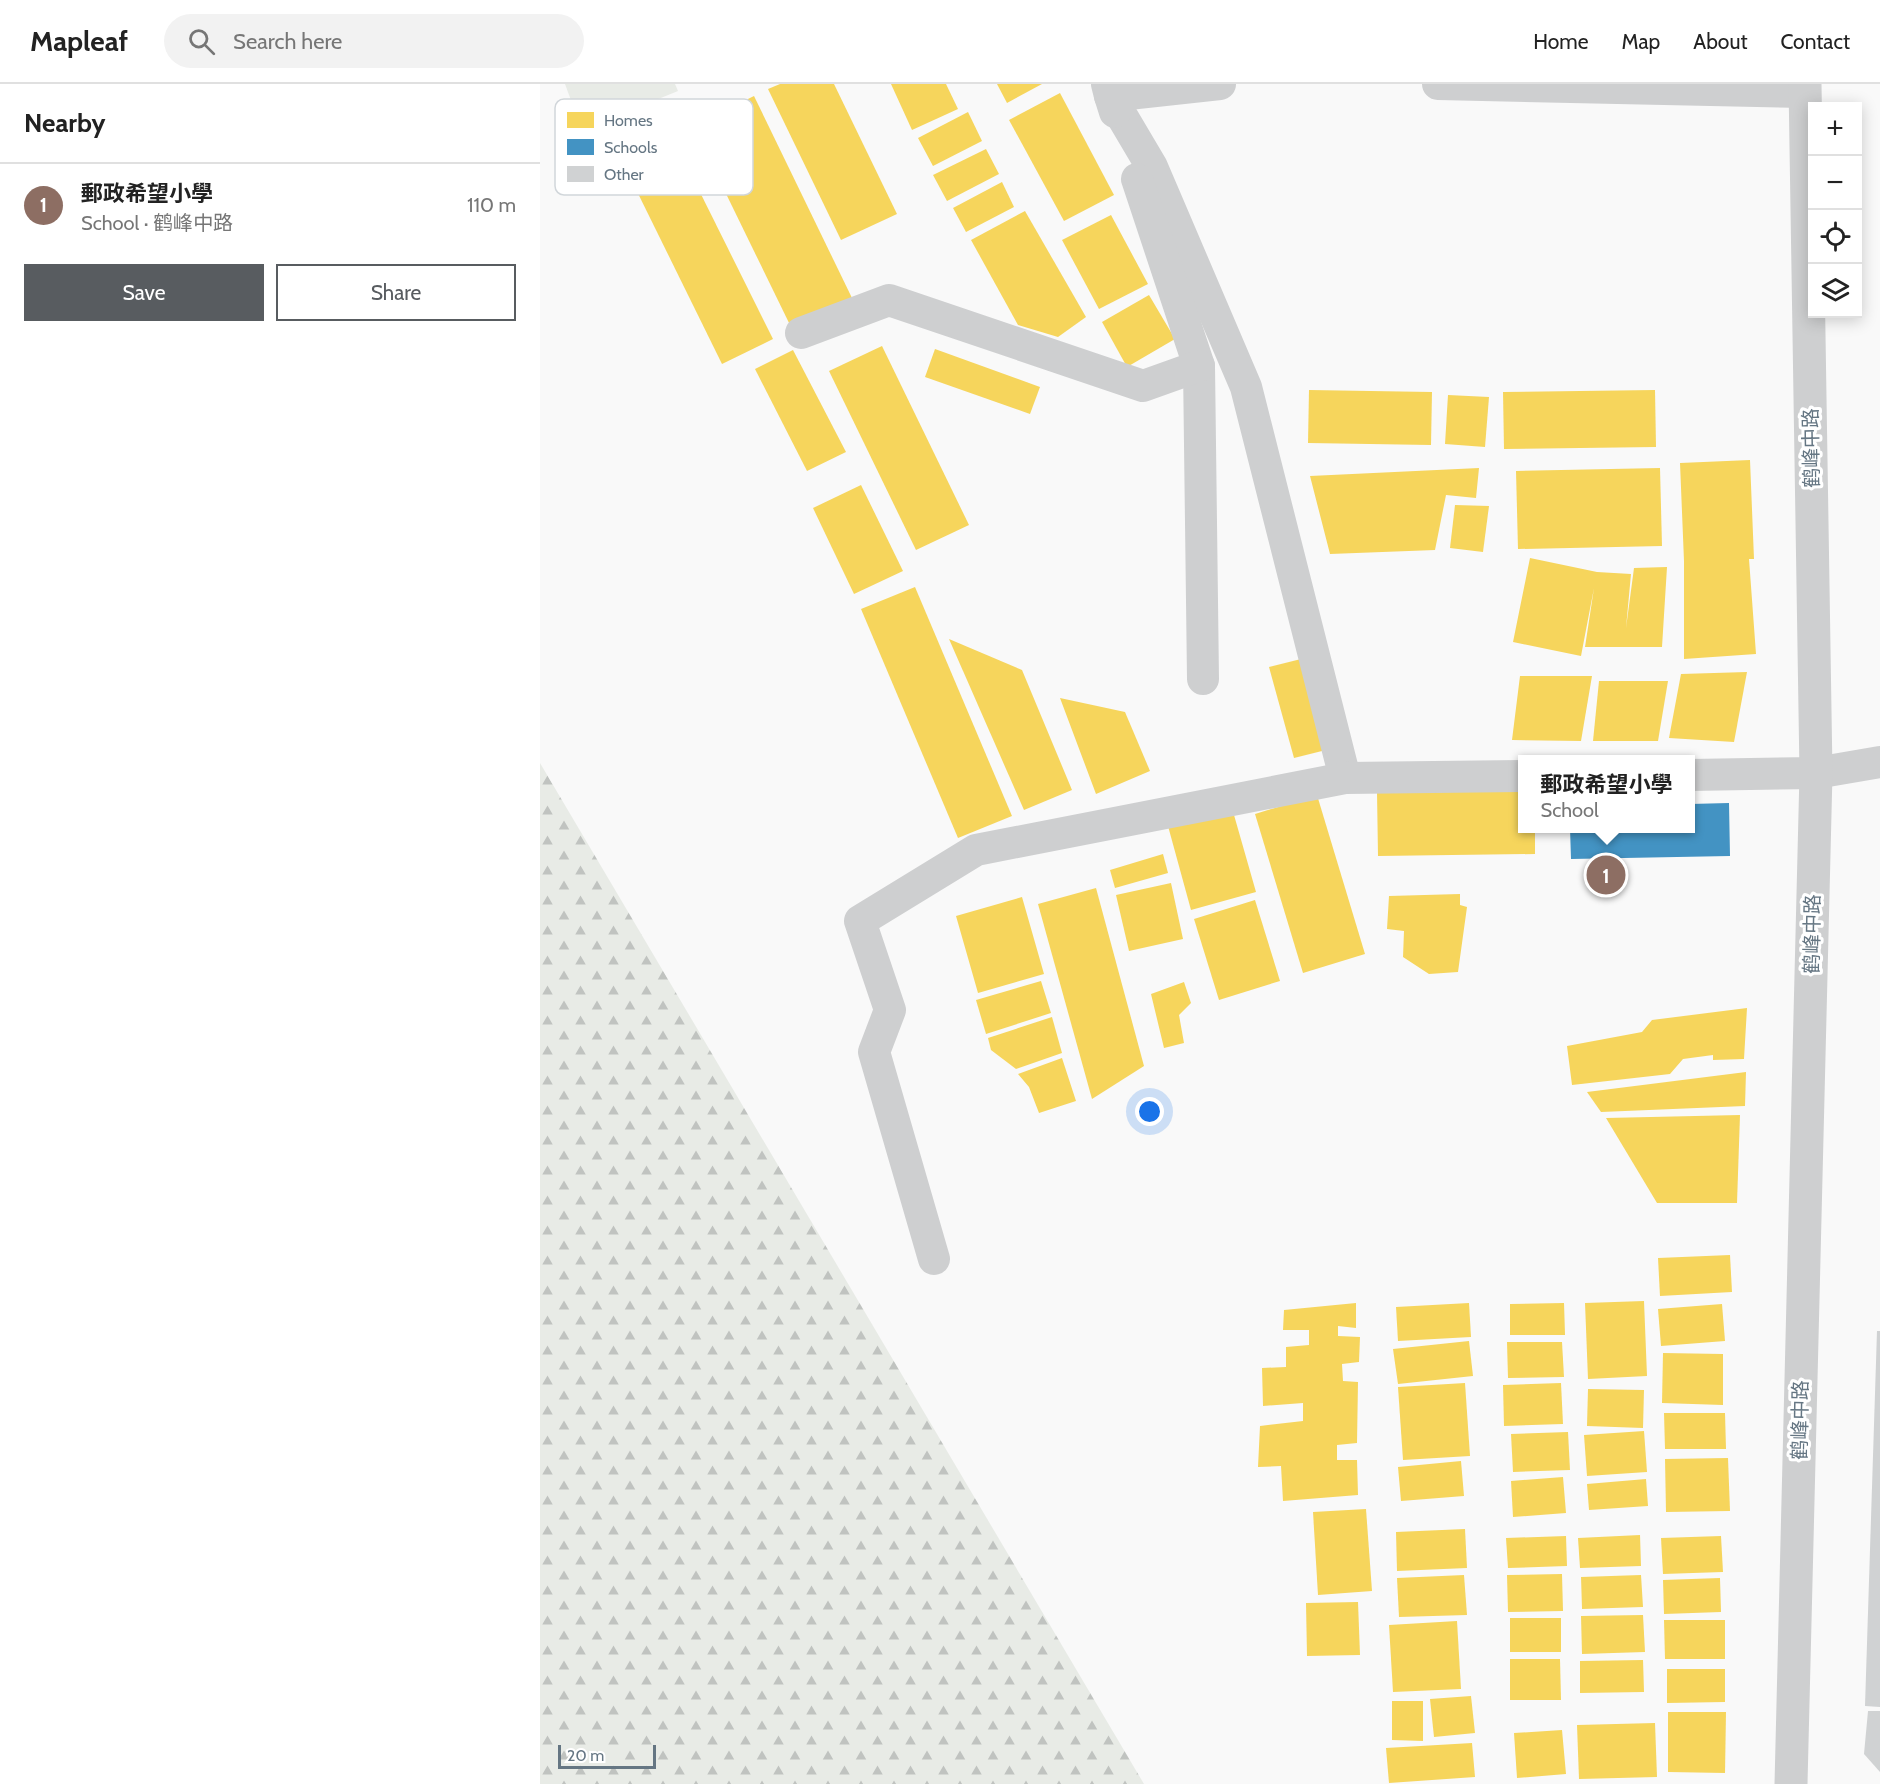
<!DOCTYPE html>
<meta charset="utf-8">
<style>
body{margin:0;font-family:Cabin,"Noto Sans SC",sans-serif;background:#f2f2f2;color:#222}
.controls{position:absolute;right:18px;top:18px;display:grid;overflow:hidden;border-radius:0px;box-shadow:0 3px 15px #0003}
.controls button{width:54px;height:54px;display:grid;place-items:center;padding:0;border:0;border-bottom:2px solid #e0e0e0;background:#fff;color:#222;font:30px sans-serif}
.scale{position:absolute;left:18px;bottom:15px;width:98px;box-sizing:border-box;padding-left:6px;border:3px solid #657683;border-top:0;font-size:16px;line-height:21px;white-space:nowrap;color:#657683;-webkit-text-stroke:4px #fff;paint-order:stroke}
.you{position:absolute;left:610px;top:1028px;width:21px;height:21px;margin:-15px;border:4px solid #fff;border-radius:50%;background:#1a73e8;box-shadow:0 0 0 9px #1a73e833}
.badge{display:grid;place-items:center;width:39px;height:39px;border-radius:50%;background:#585c60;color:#fff;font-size:20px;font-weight:700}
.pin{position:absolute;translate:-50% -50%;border:3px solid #fff;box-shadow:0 2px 6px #0006}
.popup{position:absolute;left:978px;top:671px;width:177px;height:78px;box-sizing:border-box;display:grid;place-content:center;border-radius:0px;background:#fff;filter:drop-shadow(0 2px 4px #0005);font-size:20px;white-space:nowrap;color:#767676}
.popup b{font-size:22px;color:#222}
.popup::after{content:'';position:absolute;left:50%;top:100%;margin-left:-12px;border:12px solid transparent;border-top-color:#fff}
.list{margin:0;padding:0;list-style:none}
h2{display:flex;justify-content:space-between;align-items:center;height:78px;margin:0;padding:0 24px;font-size:26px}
h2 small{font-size:20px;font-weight:400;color:#767676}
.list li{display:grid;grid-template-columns:39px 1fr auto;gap:18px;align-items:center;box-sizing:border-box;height:84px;padding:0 24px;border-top:2px solid #e0e0e0}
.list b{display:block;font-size:22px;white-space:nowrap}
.list p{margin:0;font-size:20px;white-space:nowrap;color:#767676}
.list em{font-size:20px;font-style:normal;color:#767676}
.actions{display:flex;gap:12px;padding:18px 24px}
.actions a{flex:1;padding:14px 0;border:2px solid #585c60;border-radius:0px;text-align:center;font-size:21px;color:#585c60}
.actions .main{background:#585c60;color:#fff}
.icon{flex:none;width:33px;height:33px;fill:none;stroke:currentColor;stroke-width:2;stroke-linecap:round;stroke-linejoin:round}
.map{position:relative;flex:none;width:1340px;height:1700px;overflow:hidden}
header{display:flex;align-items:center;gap:36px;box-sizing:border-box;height:84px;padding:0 30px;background:#fff;border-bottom:2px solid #e0e0e0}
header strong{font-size:28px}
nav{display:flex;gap:33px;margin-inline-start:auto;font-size:21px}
.search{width:420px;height:54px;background:#f2f2f2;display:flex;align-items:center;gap:15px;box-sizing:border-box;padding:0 21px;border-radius:33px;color:#767676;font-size:22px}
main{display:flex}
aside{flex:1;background:#fff}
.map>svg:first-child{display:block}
.grass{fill:#e8ebe6}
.forest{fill:url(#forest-firs)}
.homes{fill:#f6d55c}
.schools{fill:#4393c3}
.building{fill:#d0d2d3}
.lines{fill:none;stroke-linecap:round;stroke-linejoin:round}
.minor{stroke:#cecfd0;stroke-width:32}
.tertiary{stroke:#cecfd0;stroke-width:33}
.labels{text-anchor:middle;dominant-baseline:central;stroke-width:6;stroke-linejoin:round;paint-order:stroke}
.street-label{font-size:20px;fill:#657683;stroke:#fff}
.key{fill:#fff;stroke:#d1d6da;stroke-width:1.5}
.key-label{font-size:16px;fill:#657683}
</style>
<header>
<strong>Mapleaf</strong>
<div class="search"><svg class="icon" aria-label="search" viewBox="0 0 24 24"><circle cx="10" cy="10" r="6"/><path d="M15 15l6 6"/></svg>Search here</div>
<nav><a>Home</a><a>Map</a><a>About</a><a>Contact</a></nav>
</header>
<main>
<aside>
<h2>Nearby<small></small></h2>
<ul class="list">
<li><span class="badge" style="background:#8d6e63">1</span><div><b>郵政希望小學</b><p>School · 鹤峰中路</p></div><em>110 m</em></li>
</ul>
<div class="actions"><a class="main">Save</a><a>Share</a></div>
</aside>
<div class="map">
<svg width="1340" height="1700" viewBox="0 0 1340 1700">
<defs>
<pattern id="forest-firs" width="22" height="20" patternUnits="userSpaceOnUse" patternTransform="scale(1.5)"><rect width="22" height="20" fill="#e8ebe6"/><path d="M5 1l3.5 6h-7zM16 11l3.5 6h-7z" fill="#c0c3c0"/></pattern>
</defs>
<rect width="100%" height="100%" fill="#f9f9f9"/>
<polygon class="grass" points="25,0 135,0 138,7 42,46"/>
<polygon class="forest" points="0,679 604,1700 0,1700"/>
<g class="homes">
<polygon points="240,0 294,0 357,130 301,156 228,5"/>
<polygon points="351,0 406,0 418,25 372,46"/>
<polygon points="457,0 502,0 467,19"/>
<polygon points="520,9 574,111 524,137 469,36"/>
<polygon points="214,12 312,214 251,243 153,42"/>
<polygon points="428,28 442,57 393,82 378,54"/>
<polygon points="133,54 233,255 182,280 83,79"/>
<polygon points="446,65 459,90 407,117 393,91"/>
<polygon points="462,98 474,123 426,148 413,124"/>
<polygon points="485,127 546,233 518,253 478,241 431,156"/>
<polygon points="571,131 608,200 559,225 522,156"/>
<polygon points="609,211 635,255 587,283 562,238"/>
<polygon points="342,262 429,441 376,466 289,287"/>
<polygon points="395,265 500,303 490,330 385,293"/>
<polygon points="253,266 306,368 267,387 215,285"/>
<polygon points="769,306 892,308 891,361 768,359"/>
<polygon points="1115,306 1116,363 964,365 963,308"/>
<polygon points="908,311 949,313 945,363 905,360"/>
<polygon points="1210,376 1214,475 1209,475 1216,570 1144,575 1144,477 1140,379"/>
<polygon points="939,384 936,414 906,411 895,466 790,470 770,392"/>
<polygon points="1120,384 1122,462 978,465 976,387"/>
<polygon points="321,401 363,487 314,510 273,424"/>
<polygon points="915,421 949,422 943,468 910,464"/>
<polygon points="990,474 1057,488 1091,490 1086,544 1094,484 1127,483 1122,563 1045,563 1054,504 1041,572 973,558"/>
<polygon points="375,503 472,732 418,754 321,525"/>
<polygon points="409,555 482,586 532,706 484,726"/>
<polygon points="761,575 786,666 754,674 729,583"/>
<polygon points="1207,588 1194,658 1129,654 1141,590"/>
<polygon points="980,592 1052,592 1041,657 972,656"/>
<polygon points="1059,597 1128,597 1118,657 1053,657"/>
<polygon points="520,614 585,628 610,687 556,710"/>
<polygon points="982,707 982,744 995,744 995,770 838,772 837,708"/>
<polygon points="777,711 825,870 763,889 715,730"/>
<polygon points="692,724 716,808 651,826 628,742"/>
<polygon points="623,770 628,789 575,804 570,786"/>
<polygon points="631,799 643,855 589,867 576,811"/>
<polygon points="556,804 604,982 552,1015 498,820"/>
<polygon points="920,810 920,821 927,823 918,888 889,890 863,873 864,847 847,845 849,812"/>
<polygon points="482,813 504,890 438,909 416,832"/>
<polygon points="715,816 740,897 679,916 654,835"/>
<polygon points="501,897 511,929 446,950 436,916"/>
<polygon points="644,898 651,919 639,931 644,959 624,964 611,910"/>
<polygon points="1207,924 1204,975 1173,976 1173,971 1143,975 1130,990 1032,1001 1027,962 1102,948 1112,936"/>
<polygon points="512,933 522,969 476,985 451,966 448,954"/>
<polygon points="522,974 536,1017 499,1029 489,1003 478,990"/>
<polygon points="1206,988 1205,1022 1061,1028 1047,1008"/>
<polygon points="1200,1031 1197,1119 1117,1119 1066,1034"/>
<polygon points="1190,1171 1192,1208 1120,1212 1118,1174"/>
<polygon points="1104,1217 1107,1292 1048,1295 1045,1219"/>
<polygon points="816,1219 816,1244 798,1242 798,1252 820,1253 819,1278 802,1280 803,1297 818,1298 817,1359 797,1361 797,1376 817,1376 818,1411 743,1417 741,1382 718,1383 720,1342 763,1337 763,1319 723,1322 722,1284 746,1283 746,1263 769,1261 769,1246 743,1246 744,1226"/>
<polygon points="929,1219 931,1253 858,1257 856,1223"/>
<polygon points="1024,1219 1025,1251 970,1251 970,1220"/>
<polygon points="1182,1220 1185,1257 1121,1262 1118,1225"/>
<polygon points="929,1257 933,1292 858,1300 853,1265"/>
<polygon points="967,1258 1022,1258 1024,1293 968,1294"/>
<polygon points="1123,1269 1183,1270 1183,1321 1122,1319"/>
<polygon points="925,1299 930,1372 863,1376 858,1303"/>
<polygon points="1021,1299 1023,1340 964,1342 963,1301"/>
<polygon points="1048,1305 1104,1306 1103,1344 1047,1342"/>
<polygon points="1124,1329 1185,1329 1186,1365 1125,1365"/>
<polygon points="1104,1347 1107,1388 1047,1392 1044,1351"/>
<polygon points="1028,1348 1030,1386 973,1388 971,1350"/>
<polygon points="1188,1374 1190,1427 1126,1428 1125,1375"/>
<polygon points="921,1377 924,1412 861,1417 858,1383"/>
<polygon points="1023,1393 1026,1429 973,1433 971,1397"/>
<polygon points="1106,1395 1108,1422 1049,1426 1047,1400"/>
<polygon points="826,1425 832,1507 778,1511 773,1428"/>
<polygon points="925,1445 927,1484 857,1487 856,1448"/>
<polygon points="1100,1451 1101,1482 1040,1484 1038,1454"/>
<polygon points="1026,1452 1027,1482 968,1484 966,1454"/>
<polygon points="1181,1452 1183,1488 1123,1490 1121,1454"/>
<polygon points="1022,1490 1023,1527 968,1528 967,1491"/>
<polygon points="924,1491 927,1531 859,1533 857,1494"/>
<polygon points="1101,1491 1103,1523 1042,1525 1041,1493"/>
<polygon points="1180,1494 1181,1528 1124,1530 1123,1496"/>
<polygon points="818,1518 820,1571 767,1572 766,1519"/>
<polygon points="1103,1531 1105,1568 1042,1570 1041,1532"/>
<rect x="970" y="1534" width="51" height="34"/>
<polygon points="1124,1536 1185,1536 1185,1575 1125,1575"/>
<polygon points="917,1537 921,1605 853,1608 849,1541"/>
<polygon points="970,1575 1020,1575 1021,1616 970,1616"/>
<polygon points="1103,1576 1104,1608 1040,1609 1040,1577"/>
<polygon points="1127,1585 1185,1585 1185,1618 1127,1619"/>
<polygon points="931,1612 935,1649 894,1653 890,1615"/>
<polygon points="852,1617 883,1617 883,1657 852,1656"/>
<polygon points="1128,1628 1186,1628 1185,1689 1128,1688"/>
<polygon points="1115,1639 1117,1693 1039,1695 1037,1641"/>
<polygon points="1022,1646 1026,1690 977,1694 974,1649"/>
<polygon points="932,1659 935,1693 849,1699 846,1664"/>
</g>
<polygon class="schools" points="1189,719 1190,772 1031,775 1030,744 1150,744 1150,720"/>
<g class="building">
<polygon points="1337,1247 1340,1247 1340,1623 1325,1622"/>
<polygon points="1328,1627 1340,1627 1340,1688 1324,1670"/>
</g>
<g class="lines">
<g class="minor">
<polyline points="567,0 570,12 612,83 706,303 805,694"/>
<polyline points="898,0 1265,8"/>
<polyline points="575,28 570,12 680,0"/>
<polyline points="597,95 659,282 663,595"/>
<polyline points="261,249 349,216 603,302 659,282"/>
<polyline points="1150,691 1276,689 1340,678"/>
<polyline points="394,1175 334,968 350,926 320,837 436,766 805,694 982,692"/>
</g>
<polyline class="tertiary" points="1251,1700 1276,689 1265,0"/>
</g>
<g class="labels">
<g class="street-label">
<text transform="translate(1271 364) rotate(-91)">鹤峰中路</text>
<text transform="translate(1272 850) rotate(-89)">鹤峰中路</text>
<text transform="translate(1260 1336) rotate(-89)">鹤峰中路</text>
</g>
</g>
<rect x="15" y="15" width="198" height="96" rx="9" class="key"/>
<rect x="27" y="28" width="27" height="16" fill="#f6d55c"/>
<rect x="27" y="55" width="27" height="16" fill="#4393c3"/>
<rect x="27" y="82" width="27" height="16" fill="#d0d2d3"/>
<g class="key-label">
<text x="64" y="42">Homes</text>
<text x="64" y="69">Schools</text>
<text x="64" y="96">Other</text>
</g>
</svg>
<div class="controls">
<button>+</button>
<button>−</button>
<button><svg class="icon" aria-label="locate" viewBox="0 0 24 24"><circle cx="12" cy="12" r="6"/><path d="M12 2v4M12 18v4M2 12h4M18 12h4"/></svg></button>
<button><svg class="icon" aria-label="layers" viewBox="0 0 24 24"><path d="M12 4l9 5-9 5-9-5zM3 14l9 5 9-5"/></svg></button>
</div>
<div class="scale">20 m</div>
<div class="you"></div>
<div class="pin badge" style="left:1066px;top:791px;background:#8d6e63">1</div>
<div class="popup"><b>郵政希望小學</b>School</div>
</div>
</main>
